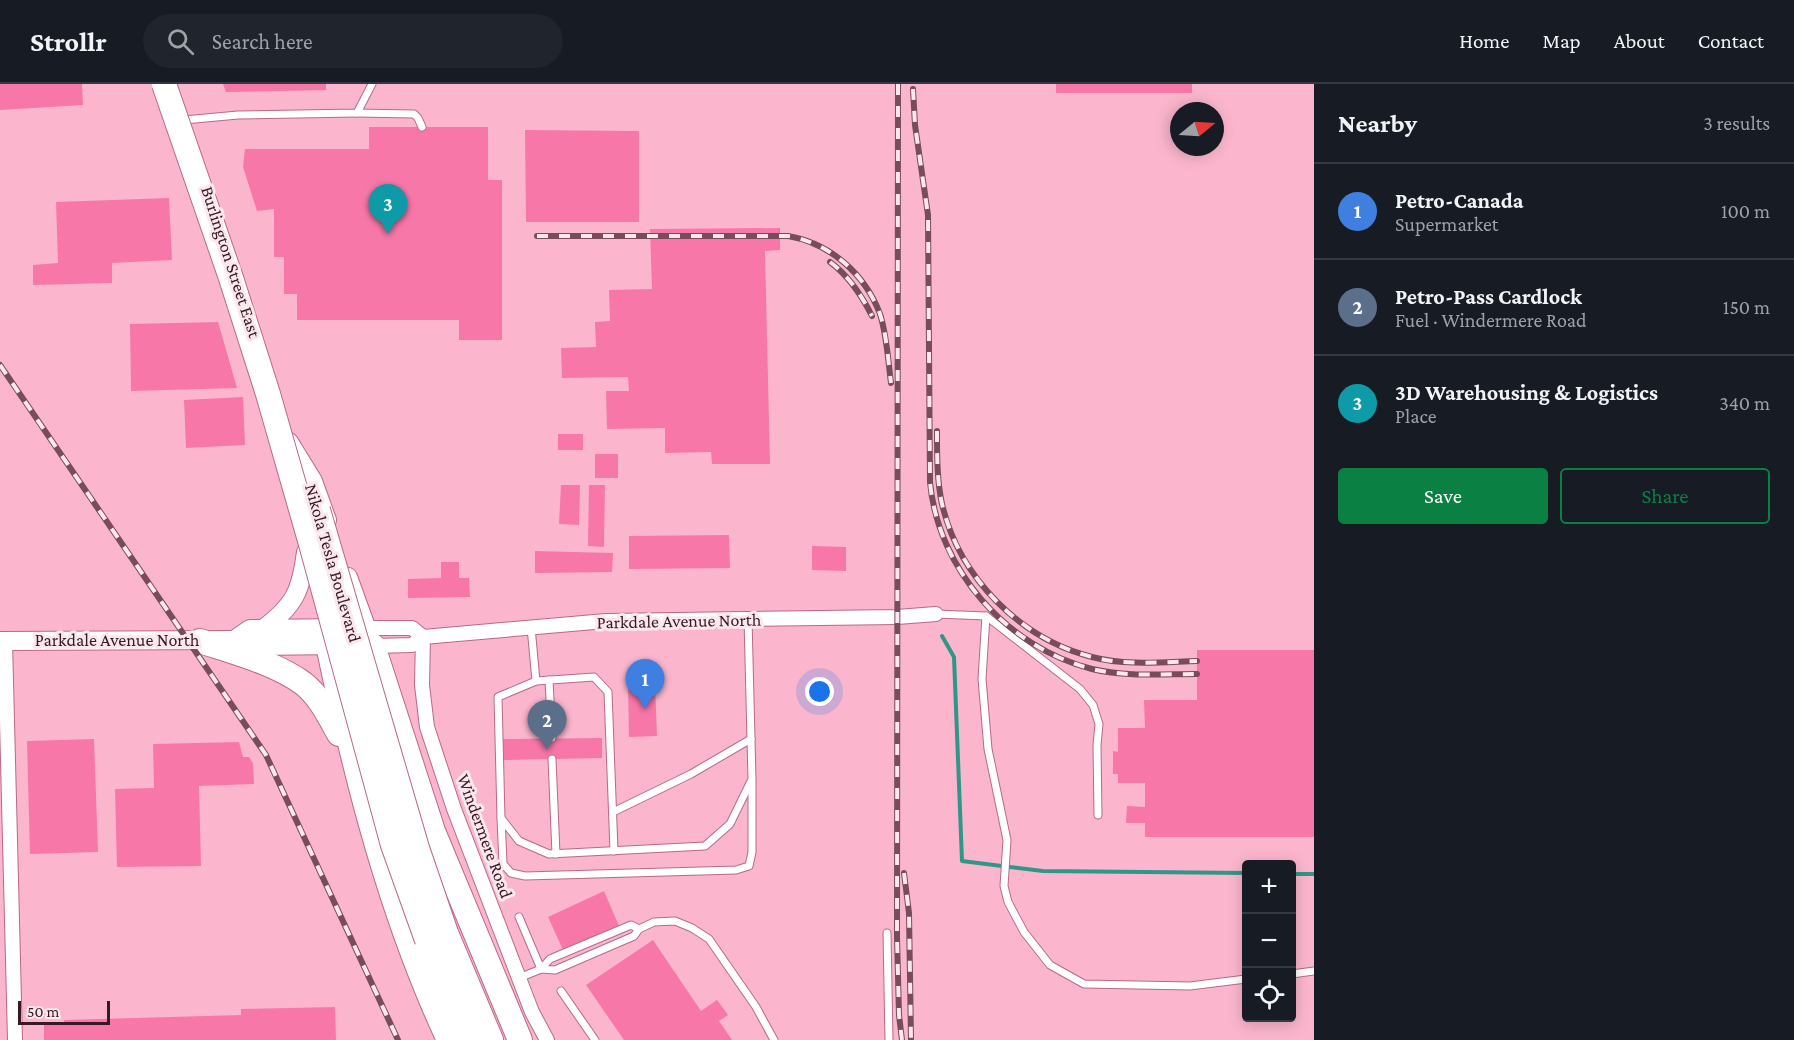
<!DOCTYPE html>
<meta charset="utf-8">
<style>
body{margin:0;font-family:"Crimson Pro",serif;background:#20242c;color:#f1f3f6}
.controls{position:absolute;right:18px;bottom:18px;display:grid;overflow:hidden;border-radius:6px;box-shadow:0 3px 15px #0003}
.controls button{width:54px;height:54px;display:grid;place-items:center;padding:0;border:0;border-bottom:2px solid #363941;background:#171b24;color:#f1f3f6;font:30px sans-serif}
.compass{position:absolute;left:1170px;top:18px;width:54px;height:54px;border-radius:50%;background:#171b24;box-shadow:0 3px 15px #0003;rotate:72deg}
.scale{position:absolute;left:18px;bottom:15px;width:92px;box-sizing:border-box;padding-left:6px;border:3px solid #381824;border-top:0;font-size:16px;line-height:21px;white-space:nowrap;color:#381824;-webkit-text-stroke:4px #fae8ed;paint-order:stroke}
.you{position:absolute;left:820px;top:608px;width:21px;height:21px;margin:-15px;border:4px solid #fff;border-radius:50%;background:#1a73e8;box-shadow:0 0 0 9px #1a73e833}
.badge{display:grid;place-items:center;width:39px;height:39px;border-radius:50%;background:#0b8043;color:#fff;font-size:20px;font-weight:700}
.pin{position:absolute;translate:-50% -50px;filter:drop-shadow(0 2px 3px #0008)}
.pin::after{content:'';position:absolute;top:32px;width:21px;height:18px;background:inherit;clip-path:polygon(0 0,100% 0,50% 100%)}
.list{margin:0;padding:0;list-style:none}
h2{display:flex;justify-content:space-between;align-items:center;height:78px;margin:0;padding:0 24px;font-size:26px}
h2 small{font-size:20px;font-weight:400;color:#9ea1a6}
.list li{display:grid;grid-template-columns:39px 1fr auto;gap:18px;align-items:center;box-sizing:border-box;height:96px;padding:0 24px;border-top:2px solid #363941}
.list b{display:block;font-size:22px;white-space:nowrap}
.list p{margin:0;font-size:20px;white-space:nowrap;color:#9ea1a6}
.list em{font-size:20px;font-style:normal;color:#9ea1a6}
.actions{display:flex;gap:12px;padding:18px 24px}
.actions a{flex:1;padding:14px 0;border:2px solid #0b8043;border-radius:6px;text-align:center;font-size:21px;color:#0b8043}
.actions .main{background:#0b8043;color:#fff}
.icon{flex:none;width:33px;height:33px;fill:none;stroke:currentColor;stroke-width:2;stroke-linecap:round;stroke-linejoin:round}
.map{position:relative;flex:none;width:1314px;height:956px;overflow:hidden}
header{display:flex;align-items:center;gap:36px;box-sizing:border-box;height:84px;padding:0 30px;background:#171b24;border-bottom:2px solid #363941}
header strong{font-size:28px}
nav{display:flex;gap:33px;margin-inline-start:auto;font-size:21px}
.search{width:420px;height:54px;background:#20242c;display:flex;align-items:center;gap:15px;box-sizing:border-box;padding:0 21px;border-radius:33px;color:#9ea1a6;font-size:22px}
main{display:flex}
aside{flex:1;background:#171b24}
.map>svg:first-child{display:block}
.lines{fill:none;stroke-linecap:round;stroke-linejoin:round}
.stream{stroke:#2f9787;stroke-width:4}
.building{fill:#f877a9}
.service-casing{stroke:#b96986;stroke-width:9}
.minor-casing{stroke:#b96986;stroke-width:16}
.secondary-casing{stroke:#b96986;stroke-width:20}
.motorway-casing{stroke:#b96986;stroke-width:26}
.service{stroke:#fff;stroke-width:7}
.minor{stroke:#fff;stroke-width:14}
.secondary{stroke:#fff;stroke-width:18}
.motorway{stroke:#fff;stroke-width:24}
.rail-casing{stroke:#784c5c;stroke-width:6}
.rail{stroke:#fae8ed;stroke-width:4;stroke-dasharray:11;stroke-linecap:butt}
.motorway-bridge-casing{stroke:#b96986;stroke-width:26;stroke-linecap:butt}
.motorway-bridge{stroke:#fff;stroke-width:24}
.labels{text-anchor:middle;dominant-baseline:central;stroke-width:6;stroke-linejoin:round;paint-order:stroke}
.street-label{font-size:18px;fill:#381824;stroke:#fae8ed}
</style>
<header>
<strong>Strollr</strong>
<div class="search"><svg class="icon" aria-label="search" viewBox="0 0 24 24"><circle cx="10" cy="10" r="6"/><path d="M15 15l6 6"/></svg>Search here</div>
<nav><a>Home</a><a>Map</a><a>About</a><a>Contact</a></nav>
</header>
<main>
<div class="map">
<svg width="1314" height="956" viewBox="0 0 1314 956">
<rect width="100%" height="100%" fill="#fbb6cd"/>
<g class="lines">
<g class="stream">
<polyline points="942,552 954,573 962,777 1043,787 1246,789"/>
<polyline points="1292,790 1314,790"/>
</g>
</g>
<g class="building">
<polygon points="0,0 82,0 83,21 0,26"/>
<polygon points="223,0 326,0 326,6 226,8"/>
<rect x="1056" y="0" width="136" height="9"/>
<polygon points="369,43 488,43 488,96 502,96 502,256 459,256 459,236 297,236 297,210 284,210 284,173 274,173 274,125 257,127 243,83 245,65 369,65"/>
<polygon points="525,46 639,47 639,138 526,138"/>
<polygon points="169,114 172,176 112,179 112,199 33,201 33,181 58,179 56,118"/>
<polygon points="780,144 780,166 765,167 770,380 712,380 711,368 665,369 665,344 607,345 606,307 629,307 628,293 562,294 561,264 596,263 595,238 610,237 609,206 652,205 650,145"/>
<polygon points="218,238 237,304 131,307 130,240"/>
<polygon points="243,313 245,361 186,364 184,316"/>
<rect x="558" y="350" width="25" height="16"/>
<rect x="595" y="370" width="23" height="24"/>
<polygon points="561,401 580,401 579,441 559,440"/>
<polygon points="589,401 605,401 604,463 588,462"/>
<polygon points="729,451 730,484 629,485 629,452"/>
<polygon points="812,462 846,463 846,487 812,486"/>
<polygon points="535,467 613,469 612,488 535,489"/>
<polygon points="441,478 459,478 459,494 469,494 470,513 408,514 408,495 441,494"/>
<polygon points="1197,566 1314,566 1314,753 1145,753 1145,739 1126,739 1127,722 1145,723 1145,699 1118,699 1118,690 1113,690 1113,667 1118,668 1118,644 1145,644 1144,616 1197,616"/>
<polygon points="655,600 657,652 629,653 628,601"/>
<polygon points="602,654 602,674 504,676 503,655"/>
<polygon points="94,655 98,768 30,770 27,657"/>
<polygon points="239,658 243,673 249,673 253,679 254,700 199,702 201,782 117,783 115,705 154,704 153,660"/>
<polygon points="604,807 619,842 563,866 548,833"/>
<polygon points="653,856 701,927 717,916 728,931 719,937 732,956 624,956 586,901"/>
<polygon points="335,923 336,956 44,956 44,941 64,941 64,936 241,931 241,925"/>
</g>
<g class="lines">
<defs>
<g id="service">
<polyline points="357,29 414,30 418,34 422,43"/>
<polyline points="184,36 238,31 357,29 372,0"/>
<polyline points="936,530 986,532 1080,605 1093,621 1099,640 1097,661 1098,731"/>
<polyline points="986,532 982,595 988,665 1007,756 1004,802 1008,818 1024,848 1050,881 1084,900 1190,902 1246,895"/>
<polyline points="531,543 536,597 498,613 501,734 519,757 549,770 705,762 730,740 752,695 748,535"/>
<polyline points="549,596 552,654"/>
<polyline points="536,597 594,593 608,608 614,767"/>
<polyline points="552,675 556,770"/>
<polyline points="613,728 691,690 751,655"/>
<polyline points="501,734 503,780 511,789 525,792 736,786 749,782 752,768 752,697"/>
<polyline points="639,845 631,841 550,875 541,885 555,886 634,852 639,845 654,838 675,837 692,844 709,855 756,923 774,956"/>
<polyline points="887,849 889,956"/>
<polyline points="1292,890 1314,887"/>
<polyline points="519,894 541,885 519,833"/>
<polyline points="561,907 595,956"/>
</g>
<g id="minor">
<polyline points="367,544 412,544 423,553"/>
<polyline points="423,553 422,601 427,643 454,725 532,928 547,956"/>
<polyline points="5,557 15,956"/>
<polyline points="373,562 412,561 423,553 606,537 897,533 936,530"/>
</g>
<g id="secondary">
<polyline points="289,358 313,397 327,436"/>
<polyline points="348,493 373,562"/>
<path d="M263 545C295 521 301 507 306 468"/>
<polyline points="234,556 250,545 346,544"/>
<polyline points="0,557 234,556 251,562 339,561"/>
</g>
<g id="motorway">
<path d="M200 557C233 568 276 579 304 600 320 613 329 632 339 650"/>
<path d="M328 561C356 695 391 832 449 956"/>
<polyline points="373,562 433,747 520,956"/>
<polyline points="446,849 491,956"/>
<polyline points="427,856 470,956"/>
</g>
</defs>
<use href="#service" class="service-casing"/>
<use href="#minor" class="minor-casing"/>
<use href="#secondary" class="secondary-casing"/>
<use href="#motorway" class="motorway-casing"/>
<use href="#service" class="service"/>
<use href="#minor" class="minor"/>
<use href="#secondary" class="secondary"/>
<use href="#motorway" class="motorway"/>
<defs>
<g id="rail">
<polyline points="898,0 897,853 899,931 902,956"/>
<path d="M913 5 915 41 928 131 930 398C938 485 1006 563 1092 585 1125 593 1163 590 1197 590"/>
<path d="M537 152H788C830 159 865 190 880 230 887 252 888 276 891 299"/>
<path d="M830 178C849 192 862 212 872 232"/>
<polyline points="0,281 266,671 398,956"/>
<path d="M937 347C937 372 937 397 942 420 959 493 1020 555 1092 573 1126 582 1163 578 1197 577"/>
<polyline points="904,789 909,829 911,956"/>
</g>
</defs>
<use href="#rail" class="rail-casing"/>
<use href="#rail" class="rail"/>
<defs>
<g id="motorway-bridge">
<polyline points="164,0 231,194 268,310 311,460 393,761 427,856"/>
<polyline points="318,426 417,764 446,849"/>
</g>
</defs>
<use href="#motorway-bridge" class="motorway-bridge-casing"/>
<use href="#motorway-bridge" class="motorway-bridge"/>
</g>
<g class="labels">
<g class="street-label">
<text transform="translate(231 178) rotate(72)">Burlington Street East</text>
<text transform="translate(333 479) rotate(74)">Nikola Tesla Boulevard</text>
<text transform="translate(679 537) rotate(-1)">Parkdale Avenue North</text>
<text x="117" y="556">Parkdale Avenue North</text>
<text transform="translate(485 752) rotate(70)">Windermere Road</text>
</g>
</g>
</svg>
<div class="controls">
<button>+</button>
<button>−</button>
<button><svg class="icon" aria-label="locate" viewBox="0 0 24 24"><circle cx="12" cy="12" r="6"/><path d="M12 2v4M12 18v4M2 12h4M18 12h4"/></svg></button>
</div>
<svg class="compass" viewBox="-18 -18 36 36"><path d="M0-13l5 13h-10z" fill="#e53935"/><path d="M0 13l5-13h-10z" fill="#9ea1a6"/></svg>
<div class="scale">50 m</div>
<div class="you"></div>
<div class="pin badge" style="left:645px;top:625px;background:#3f7fe0">1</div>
<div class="pin badge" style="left:547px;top:666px;background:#5c6f8a">2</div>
<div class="pin badge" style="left:388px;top:150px;background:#0f9aa8">3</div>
</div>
<aside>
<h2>Nearby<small>3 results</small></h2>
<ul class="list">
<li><span class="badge" style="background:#3f7fe0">1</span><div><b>Petro-Canada</b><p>Supermarket</p></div><em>100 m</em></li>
<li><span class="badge" style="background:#5c6f8a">2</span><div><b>Petro-Pass Cardlock</b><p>Fuel · Windermere Road</p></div><em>150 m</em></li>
<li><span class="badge" style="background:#0f9aa8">3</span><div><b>3D Warehousing &amp; Logistics</b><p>Place</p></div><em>340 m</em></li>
</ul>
<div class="actions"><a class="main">Save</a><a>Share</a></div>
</aside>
</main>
